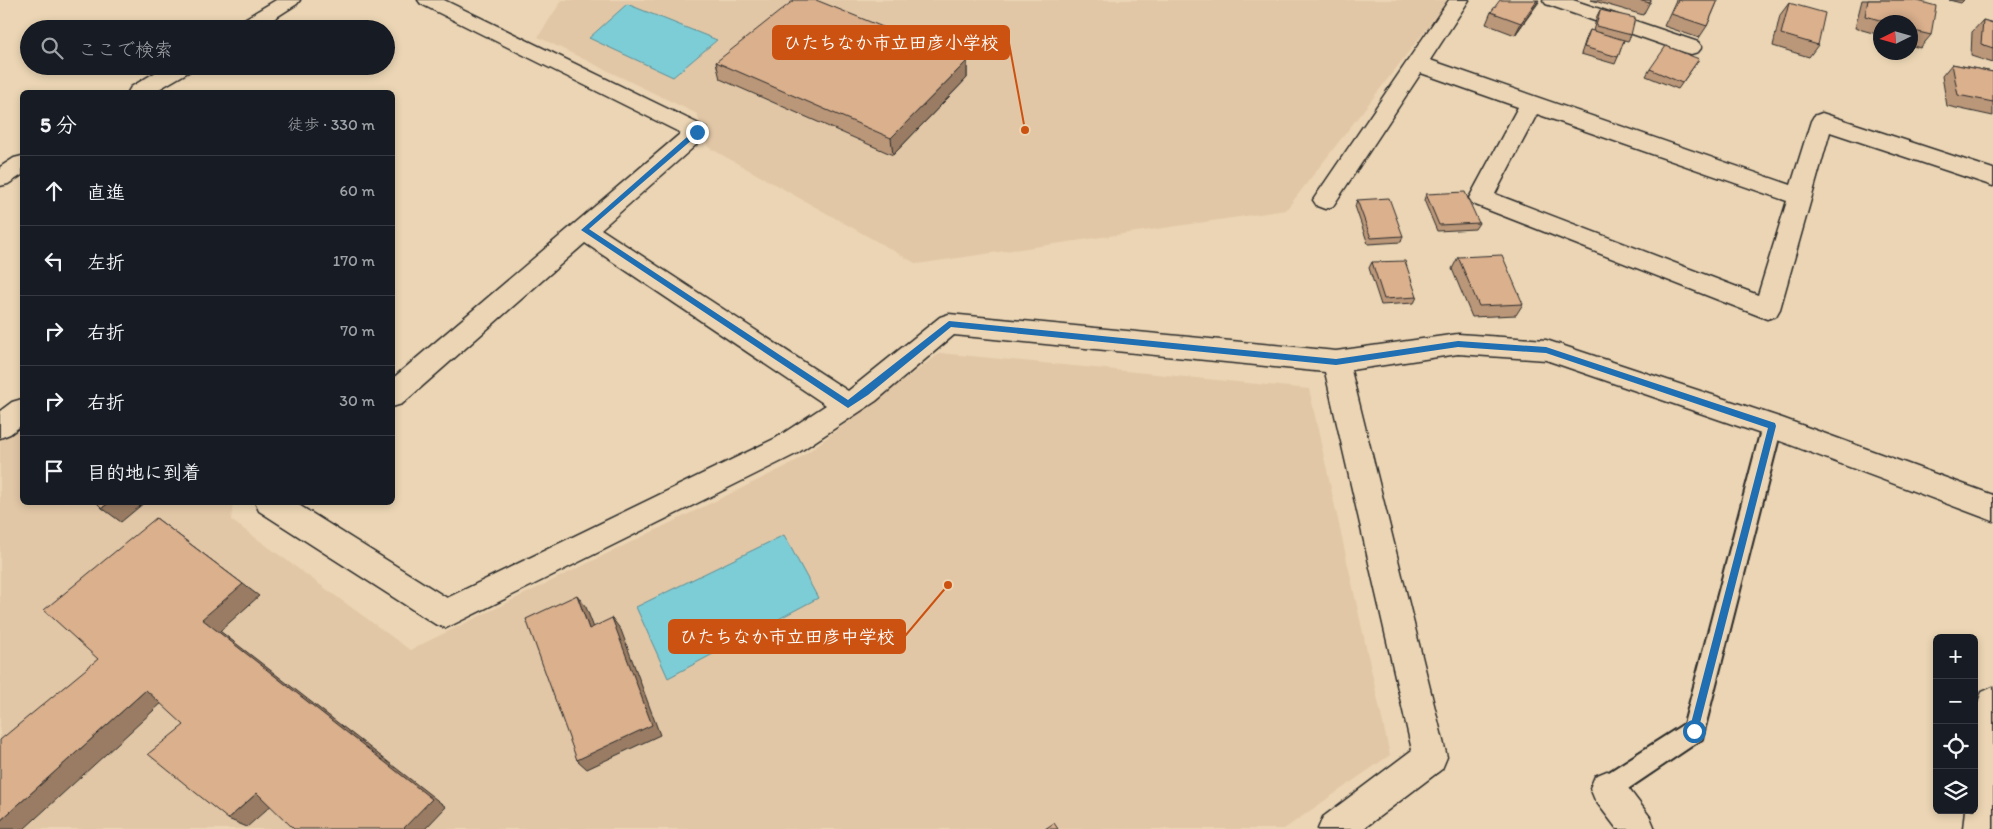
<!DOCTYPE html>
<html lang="ja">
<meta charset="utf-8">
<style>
body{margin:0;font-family:Itim,"Klee One",sans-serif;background:#20242c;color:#f1f3f6}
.controls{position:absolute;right:15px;bottom:15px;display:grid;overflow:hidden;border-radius:8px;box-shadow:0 2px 8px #0003}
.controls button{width:45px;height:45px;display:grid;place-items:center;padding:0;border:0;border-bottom:1px solid #363941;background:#171b24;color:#f1f3f6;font:25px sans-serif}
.compass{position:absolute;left:1873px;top:15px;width:45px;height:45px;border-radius:50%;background:#171b24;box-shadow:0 2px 8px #0003;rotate:265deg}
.stop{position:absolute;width:15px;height:15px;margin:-11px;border:4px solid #1f6fb2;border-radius:50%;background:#fff}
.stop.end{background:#1f6fb2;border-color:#fff;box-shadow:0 1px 5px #0008}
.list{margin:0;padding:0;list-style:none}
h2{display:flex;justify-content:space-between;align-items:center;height:65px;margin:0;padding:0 20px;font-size:21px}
h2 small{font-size:16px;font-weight:400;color:#9ea1a6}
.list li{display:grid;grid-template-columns:32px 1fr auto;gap:15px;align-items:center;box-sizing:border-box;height:70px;padding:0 20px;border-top:1px solid #363941}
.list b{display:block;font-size:19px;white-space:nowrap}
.list em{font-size:16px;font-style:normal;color:#9ea1a6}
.icon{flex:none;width:28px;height:28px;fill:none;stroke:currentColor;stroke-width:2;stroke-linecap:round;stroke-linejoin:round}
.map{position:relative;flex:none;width:1993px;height:829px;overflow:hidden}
.search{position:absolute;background:#171b24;box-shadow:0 2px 8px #0003;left:20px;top:20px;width:375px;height:55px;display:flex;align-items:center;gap:12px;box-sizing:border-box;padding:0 18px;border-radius:28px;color:#9ea1a6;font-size:19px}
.panel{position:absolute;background:#171b24;box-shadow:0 2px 8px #0003;left:20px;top:90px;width:375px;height:415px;border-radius:8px}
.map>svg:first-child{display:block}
.built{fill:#e2c7a6}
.water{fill:#7dcdd7;stroke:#5c8c92}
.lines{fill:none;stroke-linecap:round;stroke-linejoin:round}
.lane-casing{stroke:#2b2b2b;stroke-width:4}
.street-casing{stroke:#2b2b2b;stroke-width:3}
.lane{fill:#ebd5b4;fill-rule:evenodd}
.street{fill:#ebd5b4;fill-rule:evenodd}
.wall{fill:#bb9779;stroke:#2b2b2b}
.shaded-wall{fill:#997b63;stroke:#2b2b2b}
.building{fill:#dab08d;stroke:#2b2b2b}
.route{fill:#1f6fb2}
.leader{fill:none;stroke:#cc5211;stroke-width:2}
.callout-dot{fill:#cc5211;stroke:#ebd5b4;stroke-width:2}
.callout{fill:#cc5211;stroke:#cc5211;stroke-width:2}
.callout-label{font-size:18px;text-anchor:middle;font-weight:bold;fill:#fff}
</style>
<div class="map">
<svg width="1993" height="829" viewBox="0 0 1993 829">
<rect width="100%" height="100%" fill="#ebd5b4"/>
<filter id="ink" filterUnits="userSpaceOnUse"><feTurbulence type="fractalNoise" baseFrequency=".02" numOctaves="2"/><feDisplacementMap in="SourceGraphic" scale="10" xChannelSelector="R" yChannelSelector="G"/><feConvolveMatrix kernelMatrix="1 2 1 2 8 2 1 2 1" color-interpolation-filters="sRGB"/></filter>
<g filter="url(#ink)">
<g class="built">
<polygon points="562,0 1449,0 1286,210 917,264 708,147 697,114 538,37"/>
<polygon points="940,353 1309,389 1390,755 1284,829 0,829 0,439 22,423 22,502 233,503 231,520 410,650 793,463"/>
</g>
<g class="water">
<polygon points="627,4 717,40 673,77 589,38"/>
<polygon points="784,535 818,598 668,678 636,607"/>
</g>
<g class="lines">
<defs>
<polygon id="lane" points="1772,418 1779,420 1782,426 1702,739 1616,797 1607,800 1598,797 1595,788 1598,779 1684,724 1762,426 1765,420"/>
<g id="street">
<polygon points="276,0 300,0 297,4 258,29 233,29 236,24"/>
<polygon points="418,0 444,0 705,127 708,132 705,137 601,229 848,391 940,317 949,314 1336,351 1458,334 1546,340 1782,418 1993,495 1993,521 1764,435 1546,360 1458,354 1351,370 1447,757 1442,769 1363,829 1318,829 1323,817 1412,750 1325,372 954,335 876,401 796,454 446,628 435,624 259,511 255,502 294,502 447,598 776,438 826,405 585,243 402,404 392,407 392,379 681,133 421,4"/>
<path d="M1449 0H1469L1430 60 1791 185 1811 121 1814 116 1822 113 1993 169V186L1830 132 1780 309 1776 316 1767 319 1473 204 1469 198 1518 107 1421 73 1333 206 1325 209 1317 206 1313 200 1317 194ZM1537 114 1787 201 1758 295 1495 194Z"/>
<polygon points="1543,0 1573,0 1698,42 1702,47 1698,52 1691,54 1684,52 1546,4"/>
<polygon points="166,66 193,66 190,71 154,92 128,92 131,87"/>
<polygon points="22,156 22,175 8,184 0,186 0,167 14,158"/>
<polygon points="22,399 22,425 10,434 0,438 0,411 12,402"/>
<path d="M1993 687V829H1963L1965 810H1974C1974 776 1968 723 1982 692Z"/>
<polygon points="1607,771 1619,776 1650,817 1655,829 1617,829 1595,800 1590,788 1595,776"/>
</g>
</defs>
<use href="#lane" class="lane-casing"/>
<use href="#street" class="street-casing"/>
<use href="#lane" class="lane"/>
<use href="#street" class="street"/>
</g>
<g class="wall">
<polygon points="1591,0 1651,0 1643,15"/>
<polygon points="1676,0 1718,0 1707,26 1699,38 1664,26"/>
<polygon points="1862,0 1914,0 1931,35 1920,48 1910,45 1910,22 1880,22 1880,35 1855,28"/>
<polygon points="1949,0 1964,0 1961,3"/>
<polygon points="1539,2 1515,35 1486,24 1491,12"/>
<polygon points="1789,3 1818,45 1809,57 1773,46 1780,15"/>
<polygon points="1600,10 1631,35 1628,41 1624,40 1618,57 1615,64 1581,54 1587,36 1590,30 1593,31 1597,16"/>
<polygon points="1983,20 1993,23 1993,63 1971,56 1972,32"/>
<polygon points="1699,59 1678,89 1646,76 1650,69"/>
<polygon points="967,61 967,78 893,155 720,79 716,62"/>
<polygon points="1952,64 1993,72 1993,116 1947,106 1942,76"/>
<polygon points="1426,194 1479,223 1475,229 1437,231 1424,200"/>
<polygon points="1357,200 1403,236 1401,242 1368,244 1355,206"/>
<polygon points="1458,257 1523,304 1516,315 1472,317 1452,269"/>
<polygon points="1372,262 1417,297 1414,303 1381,305 1369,268"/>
</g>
<g class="shaded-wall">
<polygon points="1537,0 1539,0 1515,35 1521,23"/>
<polygon points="967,61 967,78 893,155 891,138"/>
<polygon points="110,502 145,502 121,522 102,508"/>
<polygon points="156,518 259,596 220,631 446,807 425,829 403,829 202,619"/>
<polygon points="577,595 586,607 599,641 589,629"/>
<polygon points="612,618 621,630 660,735 587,769 577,760"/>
<polygon points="146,690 165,700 24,829 0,829 0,821"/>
<polygon points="257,793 275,802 247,827 228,819"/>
</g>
<g class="building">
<polygon points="794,0 816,0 967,61 891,138 716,62"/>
<polygon points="1500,0 1537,0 1521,23 1491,12"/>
<polygon points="1638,0 1651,0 1650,3"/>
<polygon points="1678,0 1718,0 1707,26 1671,14"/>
<polygon points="1868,0 1914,0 1936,6 1931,35 1910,30 1910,22 1887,22 1865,16"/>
<polygon points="1789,3 1825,13 1818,45 1781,34"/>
<polygon points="1600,10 1635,18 1631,35 1596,26"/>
<polygon points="1983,20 1993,23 1993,48 1981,44"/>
<polygon points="1590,30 1624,40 1618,57 1584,47"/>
<polygon points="1666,46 1699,59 1682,83 1650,69"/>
<polygon points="1952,64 1993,72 1993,102 1958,95"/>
<polygon points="1465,192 1479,223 1439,225 1426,194"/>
<polygon points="1389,198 1403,236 1371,238 1357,200"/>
<polygon points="1502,255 1523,304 1479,306 1458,257"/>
<polygon points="1405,261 1417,297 1384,299 1372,262"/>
<polygon points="96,502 110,502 102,508"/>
<polygon points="156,518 243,584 202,619 432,799 403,829 294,829 257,793 228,819 148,754 184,725 146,690 0,821 0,740 98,659 44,610"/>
<polygon points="577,595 589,629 612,618 652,725 577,760 526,619"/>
<polygon points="1054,823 1058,829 1045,829"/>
</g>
</g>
<polygon class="route" points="695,130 701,132 589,229 848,400 949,321 1336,359 1458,341 1546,347 1775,423 1776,426 1697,735 1694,736 1689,731 1768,428 1546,353 1458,347 1336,365 951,327 868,395 848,408 581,230"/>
<path class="leader" d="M1025 130L1009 43M948 585L905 636"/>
<g class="callout-dot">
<circle cx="1025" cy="130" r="5"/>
<circle cx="948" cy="585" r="5"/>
</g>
<g class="callout">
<rect x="773" y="26" width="236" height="33" rx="5"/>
<rect x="669" y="620" width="236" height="33" rx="5"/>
</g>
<g class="callout-label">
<text x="891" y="49">ひたちなか市立田彦小学校</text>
<text x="787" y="643">ひたちなか市立田彦中学校</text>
</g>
</svg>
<div class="controls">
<button>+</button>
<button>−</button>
<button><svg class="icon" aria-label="locate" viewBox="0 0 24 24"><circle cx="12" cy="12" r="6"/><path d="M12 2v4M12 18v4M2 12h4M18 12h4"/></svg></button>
<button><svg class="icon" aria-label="layers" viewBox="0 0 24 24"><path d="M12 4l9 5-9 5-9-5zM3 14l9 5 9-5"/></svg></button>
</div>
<svg class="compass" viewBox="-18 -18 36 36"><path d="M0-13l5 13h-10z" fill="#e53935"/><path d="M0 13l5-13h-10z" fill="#9ea1a6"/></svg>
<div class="stop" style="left:1694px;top:731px"></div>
<div class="stop end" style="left:697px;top:132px"></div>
<div class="search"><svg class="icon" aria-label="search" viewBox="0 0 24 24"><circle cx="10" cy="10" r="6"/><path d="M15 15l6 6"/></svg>ここで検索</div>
<section class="panel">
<h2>5 分<small>徒歩 · 330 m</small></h2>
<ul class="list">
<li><svg class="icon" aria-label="ahead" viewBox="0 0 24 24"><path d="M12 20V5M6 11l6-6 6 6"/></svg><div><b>直進</b></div><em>60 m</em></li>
<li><svg class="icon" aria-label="left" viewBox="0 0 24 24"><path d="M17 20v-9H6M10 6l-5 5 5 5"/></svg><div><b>左折</b></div><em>170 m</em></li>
<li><svg class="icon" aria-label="right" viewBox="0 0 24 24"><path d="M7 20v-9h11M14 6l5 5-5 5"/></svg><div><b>右折</b></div><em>70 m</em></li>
<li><svg class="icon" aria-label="right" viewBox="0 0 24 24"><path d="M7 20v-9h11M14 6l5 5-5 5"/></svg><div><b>右折</b></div><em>30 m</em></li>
<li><svg class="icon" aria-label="arrive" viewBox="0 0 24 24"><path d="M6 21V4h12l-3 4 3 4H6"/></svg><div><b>目的地に到着</b></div></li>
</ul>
</section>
</div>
